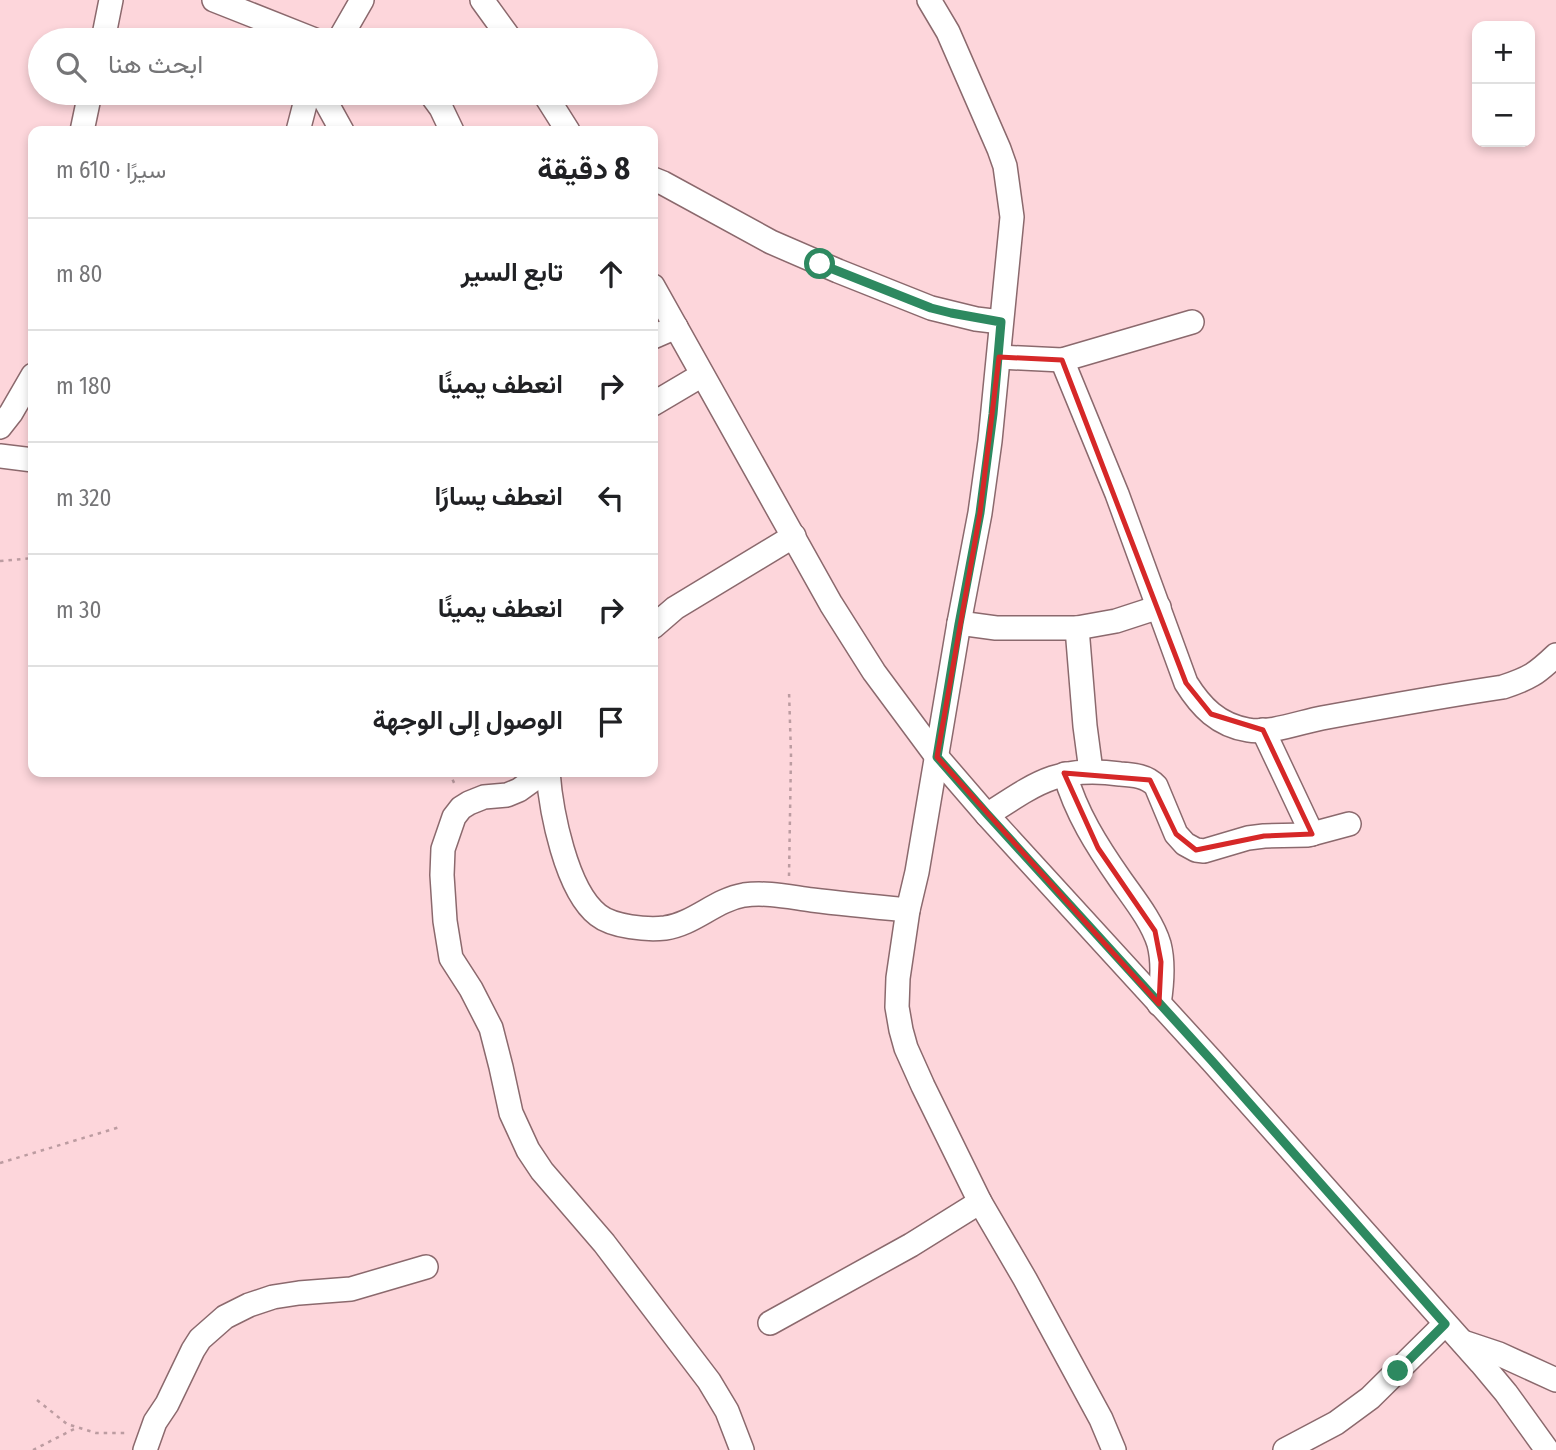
<!DOCTYPE html>
<html lang="ar">
<meta charset="utf-8">
<style>
body{margin:0;font-family:"Fira Sans Condensed",Vazirmatn,sans-serif;background:#f2f2f2;color:#202124;direction:rtl}
.controls{position:absolute;right:21px;top:21px;display:grid;overflow:hidden;border-radius:14px;box-shadow:0 4px 10px #0003}
.controls button{width:63px;height:63px;display:grid;place-items:center;padding:0;border:0;border-bottom:2px solid #e0e0e0;background:#fff;color:#202124;font:35px sans-serif}
.stop{position:absolute;width:21px;height:21px;margin:-16px;border:5px solid #2d8960;border-radius:50%;background:#fff}
.stop.end{background:#2d8960;border-color:#fff;box-shadow:0 2px 7px #0008}
.list{margin:0;padding:0;list-style:none}
h2{display:flex;justify-content:space-between;align-items:center;height:91px;margin:0;padding:0 28px;font-size:30px}
h2 small{font-size:23px;font-weight:400;color:#757577}
.list li{display:grid;grid-template-columns:46px 1fr auto;gap:21px;align-items:center;box-sizing:border-box;height:112px;padding:0 28px;border-top:2px solid #e0e0e0}
.list b{display:block;font-size:26px;white-space:nowrap}
.list em{font-size:23px;font-style:normal;color:#757577}
.icon{flex:none;width:38px;height:38px;fill:none;stroke:currentColor;stroke-width:2;stroke-linecap:round;stroke-linejoin:round}
.map{position:relative;flex:none;width:1556px;height:1450px;overflow:hidden;direction:ltr}
.search{position:absolute;background:#fff;box-shadow:0 4px 10px #0003;left:28px;top:28px;width:630px;height:77px;display:flex;align-items:center;gap:18px;box-sizing:border-box;padding:0 24px;border-radius:38px;color:#757577;font-size:26px}
.panel{position:absolute;background:#fff;box-shadow:0 4px 10px #0003;left:28px;top:126px;width:630px;height:651px;border-radius:14px;direction:rtl}
.map>svg:first-child{display:block}
.lines{fill:none;stroke-linecap:round;stroke-linejoin:round}
.minor-casing{stroke:#8b696d;stroke-width:26}
.path{stroke:#bc9ca1;stroke-width:2.5;stroke-dasharray:3.5 5;stroke-linecap:butt}
.minor{stroke:#fff;stroke-width:23}
.route{stroke:#2d8960;stroke-width:9}
.marked{fill:none;stroke:#d62828;stroke-width:5;stroke-linejoin:round}
</style>
<div class="map">
<svg width="1556" height="1450" viewBox="0 0 1556 1450">
<rect width="100%" height="100%" fill="#fdd6db"/>
<g class="lines">
<defs>
<g id="minor">
<polyline points="214,0 315,40"/>
<polyline points="482,0 511,40"/>
<polyline points="929,0 948,32 999,149 1005,166 1012,217 990,441 980,513 959,623 917,872 908,910 898,978 897,1007 901,1030 906,1048 923,1086 980,1202 1025,1279 1101,1419 1114,1450"/>
<polyline points="103,40 111,0"/>
<polyline points="339,40 362,0"/>
<polyline points="321,93 342,131"/>
<polyline points="430,93 441,108 452,131"/>
<polyline points="544,93 568,131"/>
<polyline points="82,131 90,93"/>
<polyline points="298,131 305,104 311,93"/>
<polyline points="653,179 663,183 771,242 838,271 931,308 976,319 1001,322"/>
<polyline points="653,286 831,604 874,672 937,757 987,815 1212,1061 1481,1363 1506,1393 1547,1450"/>
<polyline points="653,337 676,327"/>
<polyline points="999,357 1062,360 1192,322"/>
<path d="M1062 360 1117 494 1186 683C1201 707 1218 725 1248 730 1269 734 1301 722 1322 718 1382 707 1443 696 1503 687 1530 678 1536 674 1556 655"/>
<polyline points="653,404 702,375"/>
<polyline points="0,427 11,413 33,375"/>
<polyline points="0,456 33,460"/>
<polyline points="959,623 996,628 1077,628 1116,621 1159,607"/>
<polyline points="653,627 675,608 794,536"/>
<polyline points="1077,628 1085,726 1091,771"/>
<polyline points="1263,730 1312,834"/>
<polyline points="544,772 519,790 507,795 484,797 469,803 461,808 454,817 443,849 442,875 445,921 451,958 471,989 491,1028 501,1067 511,1113 528,1150 542,1171 604,1243 709,1381 727,1411 742,1450"/>
<path d="M548 772C551 811 566 890 598 915 613 927 647 930 665 928 694 924 715 900 744 895 767 892 789 897 812 900 844 904 876 907 908 910"/>
<path d="M1065 774C1076 813 1097 846 1120 879 1134 899 1152 921 1159 944 1164 963 1162 985 1159 1004"/>
<path d="M987 815C1038 782 1058 766 1120 774 1134 775 1147 776 1156 786L1176 834 1185 844 1196 850 1204 851 1248 838 1264 836 1308 835 1349 824"/>
<polyline points="770,1323 911,1245 980,1202"/>
<polyline points="1463,1342 1499,1354 1556,1380"/>
<polyline points="145,1450 155,1422 167,1404 193,1350 200,1339 225,1317 249,1305 273,1297 299,1293 351,1289 426,1267"/>
<polyline points="1285,1450 1336,1423 1370,1398 1445,1324"/>
</g>
</defs>
<use href="#minor" class="minor-casing"/>
<g class="path">
<polyline points="0,561 33,558"/>
<polyline points="449,772 456,787"/>
<polyline points="789,876 791,755 789,691"/>
<polyline points="0,1163 120,1127"/>
<polyline points="37,1400 67,1424 96,1433 129,1433"/>
<polyline points="33,1450 78,1427"/>
</g>
<use href="#minor" class="minor"/>
</g>
<g class="lines">
<polyline class="route" points="820,264 931,308 951,313 1001,322 993,414 980,513 959,624 937,757 987,814 1212,1061 1445,1324 1398,1371"/>
</g>
<path class="marked" d="M999 357 1062 360 1186 683 1211 714 1263 730 1312 834 1264 836 1196 850 1176 834 1150 780 1064 773 1098 848 1155 931 1161 962 1159 1004 937 757 980 513Z"/>
</svg>
<div class="controls">
<button>+</button>
<button>−</button>
</div>
<div class="stop" style="left:820px;top:264px"></div>
<div class="stop end" style="left:1398px;top:1371px"></div>
<div class="search"><svg class="icon" aria-label="search" viewBox="0 0 24 24"><circle cx="10" cy="10" r="6"/><path d="M15 15l6 6"/></svg>ابحث هنا</div>
<section class="panel">
<h2>8 دقيقة<small>سيرًا · 610 m</small></h2>
<ul class="list">
<li><svg class="icon" aria-label="ahead" viewBox="0 0 24 24"><path d="M12 20V5M6 11l6-6 6 6"/></svg><div><b>تابع السير</b></div><em>80 m</em></li>
<li><svg class="icon" aria-label="right" viewBox="0 0 24 24"><path d="M7 20v-9h11M14 6l5 5-5 5"/></svg><div><b>انعطف يمينًا</b></div><em>180 m</em></li>
<li><svg class="icon" aria-label="left" viewBox="0 0 24 24"><path d="M17 20v-9H6M10 6l-5 5 5 5"/></svg><div><b>انعطف يسارًا</b></div><em>320 m</em></li>
<li><svg class="icon" aria-label="right" viewBox="0 0 24 24"><path d="M7 20v-9h11M14 6l5 5-5 5"/></svg><div><b>انعطف يمينًا</b></div><em>30 m</em></li>
<li><svg class="icon" aria-label="arrive" viewBox="0 0 24 24"><path d="M6 21V4h12l-3 4 3 4H6"/></svg><div><b>الوصول إلى الوجهة</b></div></li>
</ul>
</section>
</div>
